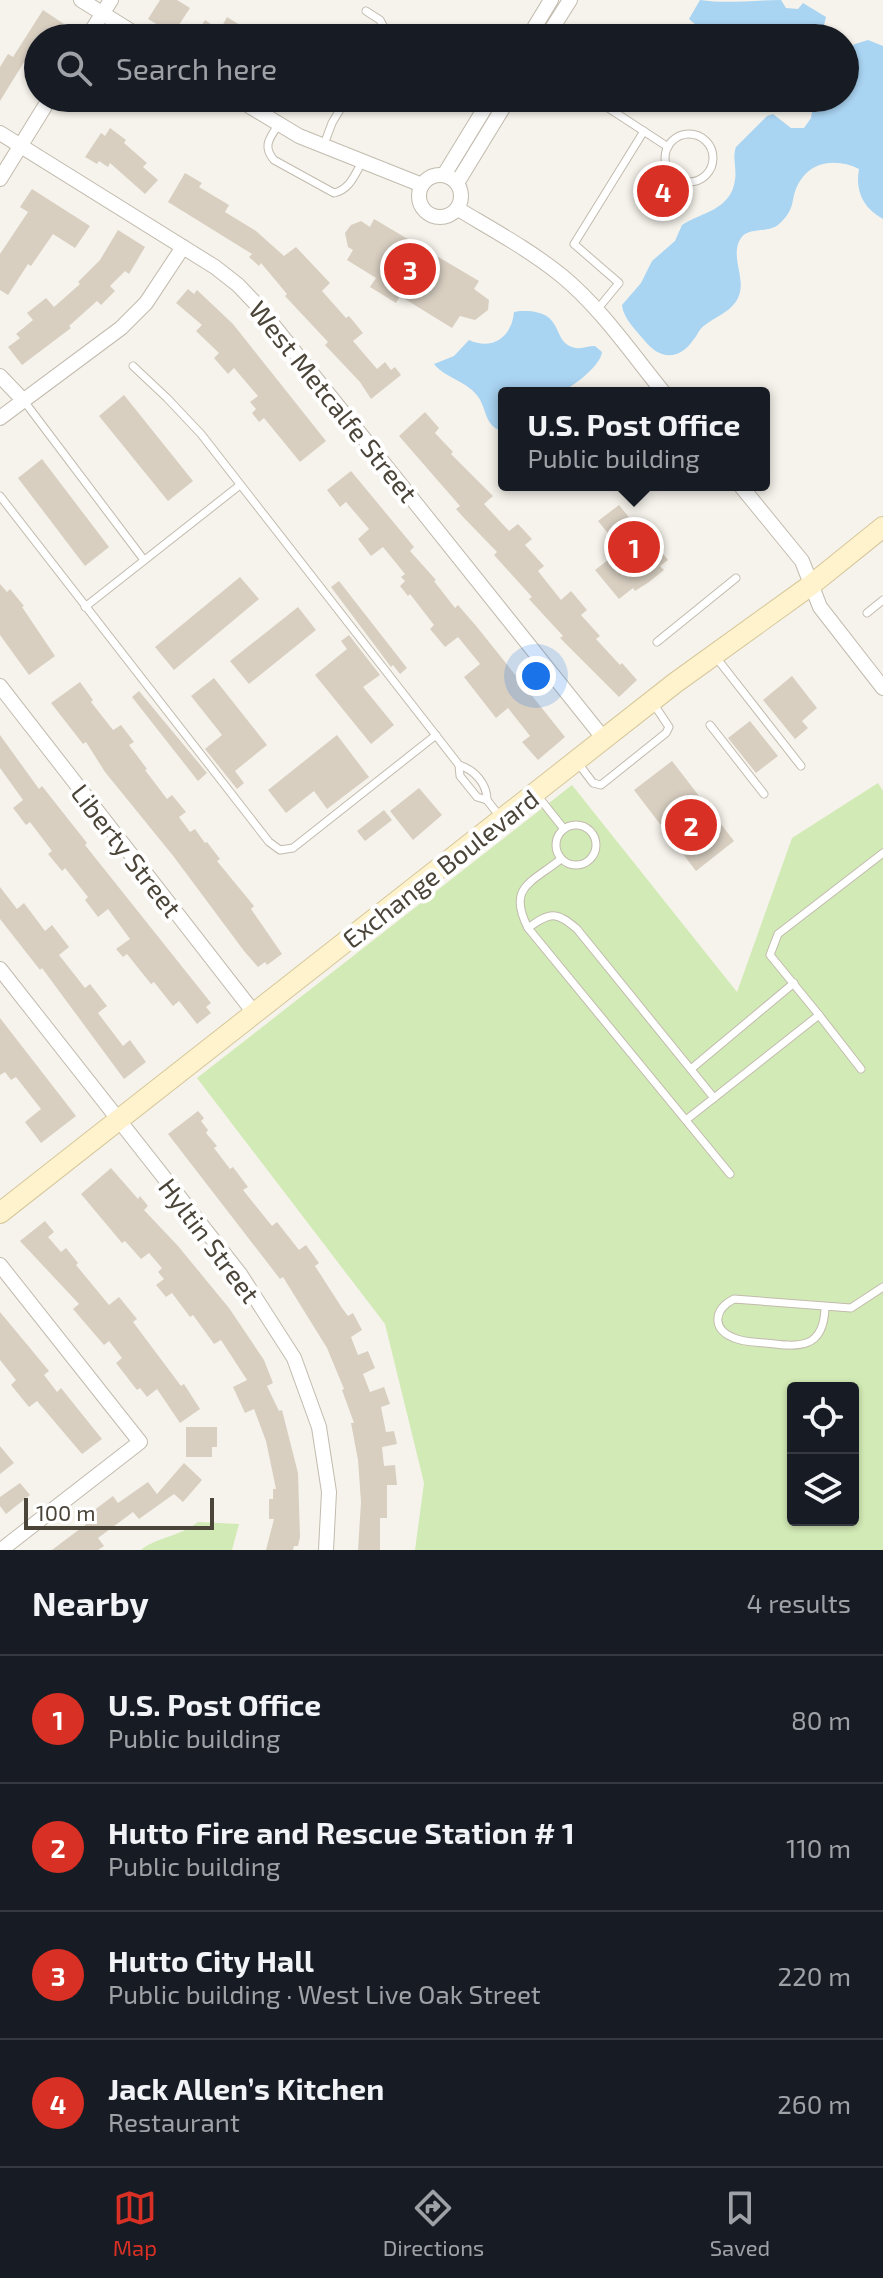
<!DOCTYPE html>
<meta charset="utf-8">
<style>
body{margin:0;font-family:"Exo 2",sans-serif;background:#20242c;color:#f1f3f6}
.controls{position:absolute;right:24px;bottom:24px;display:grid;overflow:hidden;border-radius:8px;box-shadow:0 2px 6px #0004}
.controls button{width:72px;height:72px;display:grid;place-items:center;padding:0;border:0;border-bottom:2px solid #363941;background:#171b24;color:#f1f3f6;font:40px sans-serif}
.scale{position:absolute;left:24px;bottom:20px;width:190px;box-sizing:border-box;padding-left:8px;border:4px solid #4b4439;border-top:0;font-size:22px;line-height:28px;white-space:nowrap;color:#4b4439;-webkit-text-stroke:6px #fff;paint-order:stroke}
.you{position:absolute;left:536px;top:676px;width:28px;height:28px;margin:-20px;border:6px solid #fff;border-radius:50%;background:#1a73e8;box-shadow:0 0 0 12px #1a73e833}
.badge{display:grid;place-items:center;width:52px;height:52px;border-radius:50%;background:#d93025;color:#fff;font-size:26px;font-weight:700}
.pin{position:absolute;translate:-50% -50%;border:4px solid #fff;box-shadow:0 2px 8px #0006}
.popup{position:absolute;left:498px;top:387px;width:272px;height:104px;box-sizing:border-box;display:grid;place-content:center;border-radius:8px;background:#171b24;filter:drop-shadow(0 2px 6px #0005);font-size:26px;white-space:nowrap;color:#9ea1a6}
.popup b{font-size:30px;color:#f1f3f6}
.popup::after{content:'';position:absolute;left:50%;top:100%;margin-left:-16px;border:16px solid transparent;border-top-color:#171b24}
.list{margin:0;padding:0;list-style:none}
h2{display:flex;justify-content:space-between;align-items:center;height:104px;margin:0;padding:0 32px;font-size:34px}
h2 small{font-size:26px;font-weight:400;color:#9ea1a6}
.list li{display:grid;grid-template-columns:52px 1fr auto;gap:24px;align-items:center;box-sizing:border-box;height:128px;padding:0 32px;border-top:2px solid #363941}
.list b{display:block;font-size:30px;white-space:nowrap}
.list p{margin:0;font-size:26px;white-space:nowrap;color:#9ea1a6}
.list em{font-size:26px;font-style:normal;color:#9ea1a6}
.icon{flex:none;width:44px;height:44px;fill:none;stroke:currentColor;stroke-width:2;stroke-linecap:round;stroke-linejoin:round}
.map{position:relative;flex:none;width:883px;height:1550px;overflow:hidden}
.search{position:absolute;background:#171b24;box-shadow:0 2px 6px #0004;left:24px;right:24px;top:24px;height:88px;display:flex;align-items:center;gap:20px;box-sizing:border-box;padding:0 28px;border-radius:44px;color:#9ea1a6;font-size:30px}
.sheet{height:616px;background:#171b24}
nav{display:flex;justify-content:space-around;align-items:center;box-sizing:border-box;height:112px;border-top:2px solid #363941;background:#171b24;font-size:22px;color:#9ea1a6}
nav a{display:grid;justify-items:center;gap:4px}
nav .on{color:#d93025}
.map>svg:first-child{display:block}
.green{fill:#d2eab5;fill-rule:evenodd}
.water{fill:#a9d4f2}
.building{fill:#d8cfc1}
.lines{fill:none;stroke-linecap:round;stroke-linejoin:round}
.lane-casing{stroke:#c2bbae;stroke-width:9}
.street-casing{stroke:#c2bbae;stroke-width:16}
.secondary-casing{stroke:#d6c79b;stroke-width:22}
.lane{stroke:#fff;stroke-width:7}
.street{stroke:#fff;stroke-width:14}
.secondary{stroke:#fff3cd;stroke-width:20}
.labels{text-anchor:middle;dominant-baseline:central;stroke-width:8;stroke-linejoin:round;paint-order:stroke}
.street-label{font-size:26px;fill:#4b4439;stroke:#fff}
</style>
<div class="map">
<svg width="883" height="1550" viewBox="0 0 883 1550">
<rect width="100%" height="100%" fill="#f6f3ec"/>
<g class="green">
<path d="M878 783 883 791V1550H415L424 1483 385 1324 197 1078 572 785 737 992 792 838ZM793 1388H853V1520H793Z"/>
<path d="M198 1522 239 1524 232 1550H141C157 1537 179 1537 198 1522Z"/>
</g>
<g class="water">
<path d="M700 0C726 4 753 0 781 0L786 8 798 9 803 3 826 17 821 38H695L696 25 689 19Z"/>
<path d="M868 40 883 46V219C863 208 855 191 859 169 839 159 813 160 800 181 789 198 798 207 779 224 768 234 749 226 741 238 730 254 744 275 740 292 736 310 718 315 705 325 699 329 698 334 694 339 679 361 660 360 644 340 636 330 623 318 622 305L641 283 652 261 675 241 682 225C702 212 731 210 735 180 737 168 732 158 736 147L767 116 773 114 791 128H804L811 118 814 98H845V51L855 44Z"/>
<path d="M520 311C568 309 549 343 576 348 582 349 589 346 595 346L602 352C601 366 569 391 556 393 539 395 521 393 504 393V431C486 429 487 411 479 398 468 381 446 379 434 364L454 356 469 340C492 351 512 337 514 312Z"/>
</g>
<g class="building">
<polygon points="160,0 177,0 190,8 173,34 148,19"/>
<polygon points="43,10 64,24 55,38 38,38 38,60 29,54 0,101 0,67 8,54 13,57"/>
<polygon points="227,17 240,25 234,38 194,38 205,20 220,30"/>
<polygon points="110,128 126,140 124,143 147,163 143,167 158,180 145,194 110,163 108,167 99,161 97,164 85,157 101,133 105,136"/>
<polygon points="185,173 202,183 199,187 229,205 225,212 256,231 284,256 296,247 330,283 322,291 346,318 349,316 363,333 353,341 377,369 385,362 391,370 395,367 401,375 371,399 360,382 325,345 328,342 285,296 287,294 261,263 259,266 249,257 252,254 168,202"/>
<polygon points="32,189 90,226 75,248 53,234 31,266 28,264 8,295 0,290 0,254 28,212 20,207"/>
<polygon points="374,219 479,281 474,289 489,300 488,310 475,320 460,316 452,328 400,296 396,303 370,287 376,278 347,260 353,250 348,247 345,233 351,225 361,221 370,227"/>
<polygon points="118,230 145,247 129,274 125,271 110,286 115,291 101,305 97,301 69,326 71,328 22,365 8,347 20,338 16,334 33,320 27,313 46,298 54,307 80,284 78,282 100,260"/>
<polygon points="188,289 194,294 197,290 233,324 326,441 300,462 264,418 259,422 252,413 256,409 250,402 258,396 234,368 228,374 214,358 219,353 196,331 202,325 176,303"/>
<polygon points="124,395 193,481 168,501 99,416"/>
<polygon points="425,412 439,428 435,433 453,452 451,454 493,496 484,504 509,531 518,524 532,539 525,545 544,566 538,571 561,600 571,591 587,610 581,615 600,636 596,639 620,665 622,663 637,680 619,697 560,638 563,636 529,599 532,597 494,555 497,552 465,519 456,509 460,506 399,436"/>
<polygon points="42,459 109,547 85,566 18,478"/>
<polygon points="351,471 414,547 410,551 436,580 434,581 455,608 458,605 477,627 565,737 538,760 522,742 530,736 508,708 496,718 464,677 480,664 458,637 445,647 430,629 434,625 410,594 408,596 400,586 405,581 401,577 405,574 383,547 371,556 358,539 369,529 346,502 340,507 327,490"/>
<polygon points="619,505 632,521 635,519 668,560 660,566 664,570 649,582 635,591 633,588 619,599 595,570 617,553 607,541 611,537 598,521"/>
<polygon points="240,577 259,599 174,670 155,647"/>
<polygon points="339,581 407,668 400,674 393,665 391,667 331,587"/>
<polygon points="0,584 7,592 10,589 24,606 22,607 55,656 29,675 0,635"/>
<polygon points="298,607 316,630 249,684 230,661"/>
<polygon points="349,635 380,675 363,687 394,725 371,744 315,675 347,649 341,641"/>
<polygon points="792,676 817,708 802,721 808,728 795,739 763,700"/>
<polygon points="214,678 267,745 235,771 244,783 237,789 205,749 222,735 191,696"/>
<polygon points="80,682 93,700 91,702 113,730 121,725 134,742 129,745 147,769 145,770 167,799 172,795 186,812 179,817 190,832 195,829 205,843 207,842 220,859 217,861 254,906 251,909 282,954 267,965 265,962 258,967 244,951 174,857 105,772 86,742 83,744 51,703"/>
<polygon points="139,691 207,773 198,781 132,697"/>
<polygon points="750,721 778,756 756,773 728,738"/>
<polygon points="0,735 39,789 42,786 87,843 85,845 211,1003 206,1007 211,1013 197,1024 179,1001 173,1006 154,982 151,984 127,954 123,957 116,949 130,939 108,909 98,917 85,900 88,897 65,868 62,871 48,854 52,851 30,822 26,825 13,808 23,800 0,768"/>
<polygon points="337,735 369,777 327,809 314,791 286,813 268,790"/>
<polygon points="672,761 734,841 696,871 634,790"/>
<polygon points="419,788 442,815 413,840 390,811"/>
<polygon points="384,810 392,820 365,841 357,831"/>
<polygon points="0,887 17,909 24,903 45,931 52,925 69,947 59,955 85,988 90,984 107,1006 98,1013 123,1046 130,1040 146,1062 124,1079 42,968 40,970 0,919"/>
<polygon points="0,1018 76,1116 41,1143 25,1122 41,1109 16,1077 11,1080 5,1072 0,1075"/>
<polygon points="198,1111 204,1118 201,1121 208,1130 206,1133 217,1146 214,1148 230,1169 233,1167 248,1187 243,1190 272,1226 277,1222 299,1250 306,1245 319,1263 315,1266 342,1308 348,1316 353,1313 362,1330 351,1337 358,1355 368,1351 375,1368 363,1374 370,1392 384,1387 390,1404 381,1407 386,1432 394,1431 397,1444 382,1447 384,1466 395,1465 397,1485 387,1485 387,1518 380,1518 380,1550 358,1550 361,1502 358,1460 351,1423 354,1423 342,1390 344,1389 327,1348 283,1277 280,1279 168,1134"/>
<polygon points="111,1168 138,1199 140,1196 148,1206 144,1210 178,1246 229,1308 264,1360 273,1383 267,1386 279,1411 282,1410 298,1473 300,1537 298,1546 294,1546 293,1550 266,1550 274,1519 269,1519 269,1499 273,1499 273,1489 276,1489 266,1441 254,1409 245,1413 233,1387 247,1380 221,1340 214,1344 193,1315 190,1317 172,1293 166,1297 156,1285 164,1279 158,1272 162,1268 149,1253 141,1259 125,1241 122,1243 81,1194"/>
<polygon points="45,1221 54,1232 48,1237 61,1252 66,1248 78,1263 76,1265 109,1305 119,1297 137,1319 133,1322 181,1386 184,1384 200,1409 180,1423 157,1389 147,1397 140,1388 137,1390 116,1363 122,1358 109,1341 104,1345 73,1309 79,1304 20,1241"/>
<polygon points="0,1312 49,1371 44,1375 57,1392 61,1388 102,1439 82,1454 37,1401 29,1407 11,1385 16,1380 0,1360"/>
<polygon points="186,1427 217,1427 217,1447 212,1447 212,1457 186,1457"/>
<polygon points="0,1446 14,1463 0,1474"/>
<polygon points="184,1463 202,1480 183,1502 174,1494 139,1519 133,1512 98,1538 104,1546 98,1550 52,1550 93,1519 89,1514 113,1496 118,1503 148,1482 157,1494"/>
<polygon points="20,1483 30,1495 6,1514 0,1506 0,1497"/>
</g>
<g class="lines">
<defs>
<g id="lane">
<polyline points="366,11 380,20 387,33 384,38"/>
<polyline points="593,98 668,147"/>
<path d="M278 125C270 138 262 146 274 160L334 193C350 189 354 176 362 162"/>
<circle cx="689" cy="158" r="24"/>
<polyline points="323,147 332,123 347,98"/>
<polyline points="596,311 619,283 574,244 644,131"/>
<path d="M133 366 167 398 201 434 459 765C475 770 487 784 487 800"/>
<polyline points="24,401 144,560"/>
<polyline points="0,496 269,842 280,850 293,848 436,735"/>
<polyline points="85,607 240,485"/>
<polyline points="867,613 883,600"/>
<polyline points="657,642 736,578"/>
<polyline points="715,656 801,766"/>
<polyline points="710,725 764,794"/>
<polyline points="578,763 593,783 601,785 666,733 669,727 653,703"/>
<polyline points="459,765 460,776 477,797 487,800 501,818"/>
<polyline points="537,795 564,829"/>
<circle cx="576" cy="845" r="20"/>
<path d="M561 859C531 883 507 887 528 928L730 1174"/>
<path d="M528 928C550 912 556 911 577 929L714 1098"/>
<polyline points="819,1015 770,955 778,934 883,853"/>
<polyline points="691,1069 794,983"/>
<polyline points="686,1120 819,1015 861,1069"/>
<path d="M825 1307C824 1350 799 1347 765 1343 755 1342 743 1342 734 1338 711 1329 714 1309 734 1299L851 1308 883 1287"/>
</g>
<g id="street">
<polyline points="81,0 142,38"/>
<polyline points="87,38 111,0"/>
<polyline points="528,38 551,0"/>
<polyline points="546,38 570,0"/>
<polyline points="236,98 299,136 422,185"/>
<polyline points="0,133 215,267 238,285 258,306 604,739"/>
<circle cx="440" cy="196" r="21"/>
<polyline points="444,175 491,98"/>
<polyline points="0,179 50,98"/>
<polyline points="457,183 509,98"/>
<path d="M458 209C493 230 530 250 562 276 601 308 632 354 664 393"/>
<polyline points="0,376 24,401"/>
<polyline points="0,418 121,328 146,303 183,247"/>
<polyline points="740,485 802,561 820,607 883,688"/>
<polyline points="0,686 255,1014"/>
<polyline points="0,969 240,1274 294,1358 319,1427 329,1492 326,1550"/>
<polyline points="0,1265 140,1442 1,1550"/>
</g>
<polyline id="secondary" points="0,1213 675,683 811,585 883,527"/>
</defs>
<use href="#lane" class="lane-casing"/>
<use href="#street" class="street-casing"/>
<use href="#secondary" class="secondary-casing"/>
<use href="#lane" class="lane"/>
<use href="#street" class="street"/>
<use href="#secondary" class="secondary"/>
</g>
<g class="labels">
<g class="street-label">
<text transform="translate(334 401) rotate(51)">West Metcalfe Street</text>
<text transform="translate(127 850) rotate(52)">Liberty Street</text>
<text transform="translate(440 868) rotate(-38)">Exchange Boulevard</text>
<text transform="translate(210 1240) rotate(53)">Hyltin Street</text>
</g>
</g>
</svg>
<div class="controls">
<button><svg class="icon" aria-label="locate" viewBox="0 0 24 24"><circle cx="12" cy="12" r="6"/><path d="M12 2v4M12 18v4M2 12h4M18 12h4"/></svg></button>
<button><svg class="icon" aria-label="layers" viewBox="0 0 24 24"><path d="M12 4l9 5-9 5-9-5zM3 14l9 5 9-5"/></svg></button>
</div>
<div class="scale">100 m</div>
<div class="you"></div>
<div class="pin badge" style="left:634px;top:547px">1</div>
<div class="popup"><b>U.S. Post Office</b>Public building</div>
<div class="pin badge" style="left:691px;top:825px">2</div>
<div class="pin badge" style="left:410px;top:269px">3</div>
<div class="pin badge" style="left:663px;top:191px">4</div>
<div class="search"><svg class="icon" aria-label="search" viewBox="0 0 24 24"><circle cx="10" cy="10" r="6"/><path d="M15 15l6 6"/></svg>Search here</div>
</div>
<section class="sheet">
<h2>Nearby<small>4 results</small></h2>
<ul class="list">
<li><span class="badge">1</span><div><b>U.S. Post Office</b><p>Public building</p></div><em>80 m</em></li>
<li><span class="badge">2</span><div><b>Hutto Fire and Rescue Station # 1</b><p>Public building</p></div><em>110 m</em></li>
<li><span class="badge">3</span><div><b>Hutto City Hall</b><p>Public building · West Live Oak Street</p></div><em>220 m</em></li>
<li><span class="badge">4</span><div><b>Jack Allen’s Kitchen</b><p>Restaurant</p></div><em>260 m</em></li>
</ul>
</section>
<nav>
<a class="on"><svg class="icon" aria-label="map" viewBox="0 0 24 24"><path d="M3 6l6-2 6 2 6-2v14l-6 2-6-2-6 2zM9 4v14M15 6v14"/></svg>Map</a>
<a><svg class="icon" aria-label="directions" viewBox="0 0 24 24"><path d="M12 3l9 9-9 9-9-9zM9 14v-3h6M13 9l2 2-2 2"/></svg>Directions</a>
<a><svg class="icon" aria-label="saved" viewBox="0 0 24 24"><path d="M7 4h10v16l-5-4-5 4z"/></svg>Saved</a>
</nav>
